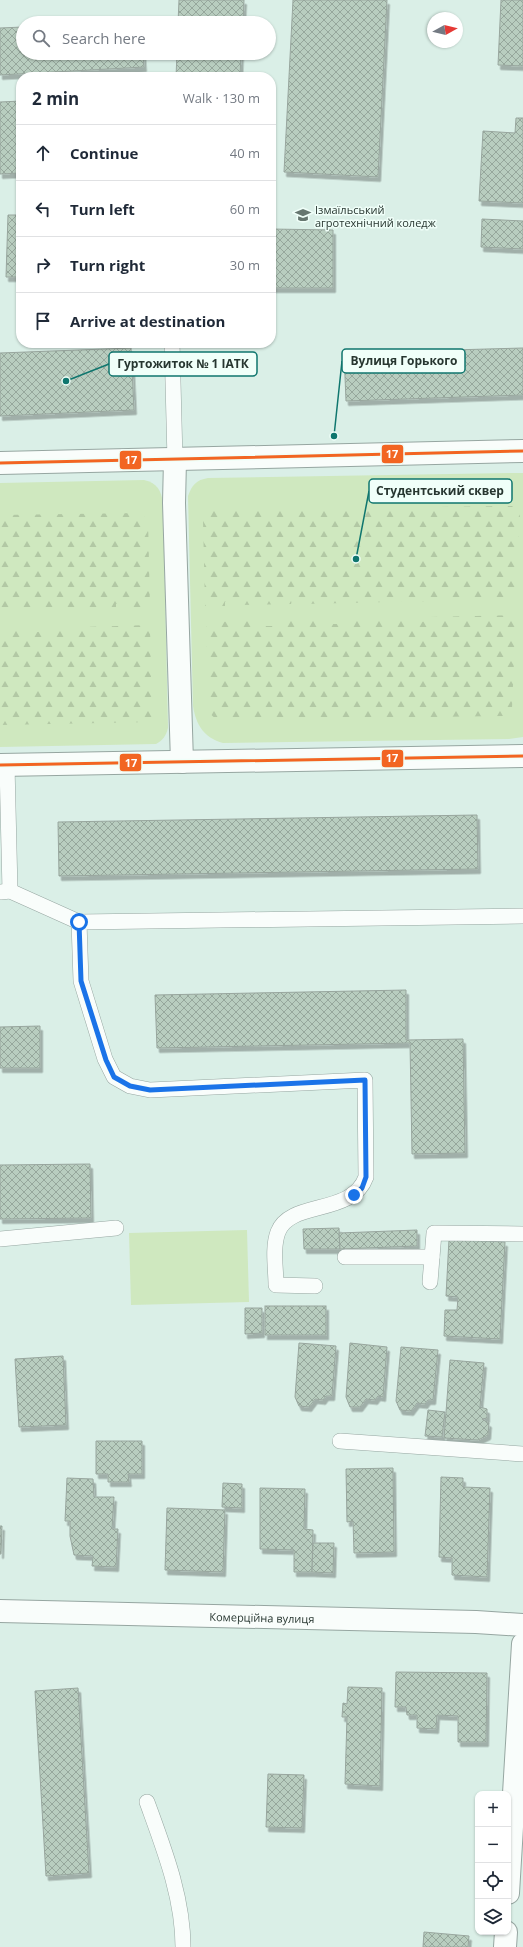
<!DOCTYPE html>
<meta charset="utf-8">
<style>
body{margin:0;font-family:"Open Sans",sans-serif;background:#f6f6f7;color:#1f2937}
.controls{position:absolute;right:12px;bottom:12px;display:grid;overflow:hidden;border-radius:8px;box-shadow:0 1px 3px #0004}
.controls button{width:36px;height:36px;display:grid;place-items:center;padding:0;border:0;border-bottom:1px solid #e0e1e3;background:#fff;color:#1f2937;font:20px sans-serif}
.compass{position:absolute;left:427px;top:12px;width:36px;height:36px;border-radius:50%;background:#fff;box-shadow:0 1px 3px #0004;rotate:82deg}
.stop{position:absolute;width:12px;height:12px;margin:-9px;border:3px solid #1a73e8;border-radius:50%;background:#fff}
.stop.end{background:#1a73e8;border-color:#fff;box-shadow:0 1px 4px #0008}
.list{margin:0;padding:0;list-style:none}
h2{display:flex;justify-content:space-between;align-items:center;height:52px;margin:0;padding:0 16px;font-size:17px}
h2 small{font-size:13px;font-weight:400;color:#747a83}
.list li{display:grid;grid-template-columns:26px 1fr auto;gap:12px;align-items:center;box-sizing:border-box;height:56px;padding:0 16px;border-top:1px solid #e0e1e3}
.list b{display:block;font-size:15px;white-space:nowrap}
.list em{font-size:13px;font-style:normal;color:#747a83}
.icon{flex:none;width:22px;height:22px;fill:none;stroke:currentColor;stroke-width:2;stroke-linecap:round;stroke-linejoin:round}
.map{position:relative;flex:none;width:523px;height:1947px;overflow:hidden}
.search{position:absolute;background:#fff;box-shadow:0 1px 3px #0004;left:16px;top:16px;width:260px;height:44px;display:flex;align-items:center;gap:10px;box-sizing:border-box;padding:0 14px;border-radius:22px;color:#747a83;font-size:15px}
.panel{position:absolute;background:#fff;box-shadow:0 1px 3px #0004;left:16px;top:72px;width:260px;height:276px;border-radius:16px}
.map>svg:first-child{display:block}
.green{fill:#cfe8bf}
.forest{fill:url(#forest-firs)}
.building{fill:url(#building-cross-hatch);stroke:#98a69e;filter:url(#shadow)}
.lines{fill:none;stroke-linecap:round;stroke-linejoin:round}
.service-casing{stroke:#96a6a1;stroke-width:16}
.minor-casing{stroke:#96a6a1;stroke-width:24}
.tertiary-casing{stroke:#96a6a1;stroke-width:24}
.primary-casing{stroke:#96a6a1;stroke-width:24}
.service{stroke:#f9fdfb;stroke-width:15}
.minor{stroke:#f9fdfb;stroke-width:22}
.tertiary{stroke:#f9fdfb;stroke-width:22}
.primary{stroke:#f9fdfb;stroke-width:22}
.bus-1-casing{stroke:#f0fff9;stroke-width:6}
.bus-1{stroke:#f26522;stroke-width:3}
.route{stroke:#1a73e8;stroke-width:5}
.labels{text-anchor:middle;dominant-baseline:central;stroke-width:3;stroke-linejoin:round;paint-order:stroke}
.poi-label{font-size:11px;fill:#273630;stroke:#f0fff9;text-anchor:start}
.street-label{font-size:11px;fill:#273630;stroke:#f0fff9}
.leader{fill:none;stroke:#0f766e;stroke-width:1.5}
.callout-dot{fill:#0f766e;stroke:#f0fff9;stroke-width:1.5}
.callout{fill:#f0fff9;stroke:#0f766e;stroke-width:1.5}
.callout-label{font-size:12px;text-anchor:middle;font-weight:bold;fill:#273630}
.line-badge{stroke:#f0fff9;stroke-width:1.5}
.badge-label{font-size:11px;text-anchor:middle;font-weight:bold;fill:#fff}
</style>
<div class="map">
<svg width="523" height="1947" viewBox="0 0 523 1947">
<defs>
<pattern id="forest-firs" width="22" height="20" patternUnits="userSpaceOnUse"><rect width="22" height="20" fill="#cfe8bf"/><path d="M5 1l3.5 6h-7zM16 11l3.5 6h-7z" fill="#b2c8a4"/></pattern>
<pattern id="building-cross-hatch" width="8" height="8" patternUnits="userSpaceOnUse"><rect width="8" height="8" fill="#b8cdbf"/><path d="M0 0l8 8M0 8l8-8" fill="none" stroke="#96a79c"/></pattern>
<filter id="shadow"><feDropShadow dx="2.5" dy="4.5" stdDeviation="0" flood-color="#0004"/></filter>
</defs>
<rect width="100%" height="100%" fill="#daefe7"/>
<g class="green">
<path d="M513 473H523V737L509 739 223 743C204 738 196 725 193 706L188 496C192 485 196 480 208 478Z"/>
<path d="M144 480C157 483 161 490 163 503L168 728C166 736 163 740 156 744L0 747V483Z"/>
<polygon points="247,1230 249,1302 131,1305 129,1233"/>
</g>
<g class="forest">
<polygon points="512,506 520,514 516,599 402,602 401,598 388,598 388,602 303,604 303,600 292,600 291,604 237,605 236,602 225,602 225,606 205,606 203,520 211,510"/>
<polygon points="139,513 148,519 150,608 127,608 127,604 116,604 116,608 7,611 7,607 0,607 0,515"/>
<polygon points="516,615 512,708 503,716 217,720 208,712 206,622 262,621 263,626 275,626 276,621 332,620 332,624 344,624 344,619 418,617 418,622 430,621 430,617"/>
<polygon points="150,625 152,722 0,725 0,629 36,628 37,632 50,631 50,628"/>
</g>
<g class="building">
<polygon points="179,0 244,0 243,23 178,23"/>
<polygon points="293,0 387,0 378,177 284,172"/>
<polygon points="501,0 523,0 523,66 498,65"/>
<polygon points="142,21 142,23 96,23"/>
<polygon points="23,27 23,53 143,53 144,67 0,75 0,28"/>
<polygon points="177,53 241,53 240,77 176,77"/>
<polygon points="21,101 21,173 0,174 0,102"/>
<polygon points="516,118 523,118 523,203 479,201 483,131 515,133"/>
<polygon points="8,215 21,215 21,277 6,277"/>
<polygon points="482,219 523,221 523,249 481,247"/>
<polygon points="271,229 333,230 333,288 271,288"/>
<polygon points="131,348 134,410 0,416 0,353"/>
<polygon points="523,348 523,395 346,401 344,353"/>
<polygon points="477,815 478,869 59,876 58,822"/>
<polygon points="406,990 406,1040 463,1039 465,1153 412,1154 410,1043 157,1048 155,995"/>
<polygon points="40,1026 40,1068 0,1068 0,1027"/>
<polygon points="90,1164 91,1218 0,1219 0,1165"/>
<polygon points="339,1228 340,1249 304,1249 303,1229"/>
<polygon points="417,1230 417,1246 340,1249 339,1233"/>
<polygon points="449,1239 505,1242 500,1339 444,1336 445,1310 457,1310 458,1297 446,1296"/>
<rect x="265" y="1306" width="61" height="29"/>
<polygon points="245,1308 262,1308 262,1333 245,1334"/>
<polygon points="299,1343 336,1346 332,1396 326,1396 323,1400 315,1399 309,1407 299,1406 295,1397"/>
<polygon points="350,1343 387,1347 383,1397 378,1396 375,1400 366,1399 360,1407 350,1407 346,1397"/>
<polygon points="401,1347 438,1350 433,1400 428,1400 425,1404 417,1403 411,1411 400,1410 396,1401"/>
<polygon points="63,1356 66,1425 19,1427 15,1359"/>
<polygon points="450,1360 484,1363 480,1407 487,1409 487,1418 482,1419 489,1423 488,1435 478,1440 444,1438"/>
<polygon points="428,1410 445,1412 442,1437 425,1436"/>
<polygon points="96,1441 142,1441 142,1474 128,1474 129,1482 108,1482 108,1474 96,1474"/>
<polygon points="393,1468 394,1552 354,1553 353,1521 347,1522 346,1469"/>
<polygon points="441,1477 463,1478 463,1487 490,1488 487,1577 452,1575 452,1558 439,1557"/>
<polygon points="67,1478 93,1479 94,1497 114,1497 112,1529 118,1529 116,1567 92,1566 93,1556 74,1555 70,1536 70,1521 65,1521"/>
<polygon points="223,1483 242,1484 242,1508 222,1507"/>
<polygon points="260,1488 305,1489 304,1529 313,1530 312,1572 294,1572 294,1550 260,1549"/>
<polygon points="167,1508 225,1510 223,1572 165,1570"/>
<polygon points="0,1526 2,1526 1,1554 0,1554"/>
<polygon points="313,1543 334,1543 333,1573 312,1572"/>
<polygon points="396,1672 487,1673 486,1742 458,1742 458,1716 437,1715 436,1729 417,1728 417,1715 407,1715 406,1707 395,1707"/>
<polygon points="348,1687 382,1688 380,1786 345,1784 347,1717 342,1717 343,1703 347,1704"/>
<polygon points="78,1688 89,1873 46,1876 35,1691"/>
<polygon points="268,1774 304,1775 302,1828 266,1827"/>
<polygon points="424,1932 469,1936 468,1947 423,1947"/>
</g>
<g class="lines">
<defs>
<g id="service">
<polyline points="172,343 175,460"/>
<polyline points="7,765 10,891"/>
<polyline points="1,892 10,891 79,922"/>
<polyline points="0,1239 116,1228"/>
<polyline points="345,1257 432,1257"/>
<polyline points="430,1282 434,1233 523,1234"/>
<path d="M315 1286 276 1285C276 1269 272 1248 278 1232 290 1200 352 1216 366 1177L365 1080 150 1090 130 1086 114 1077 105 1059 81 981 79 922 523 916"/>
<polyline points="340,1441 523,1454"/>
<path d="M147 1802C164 1849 183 1897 183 1947"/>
</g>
<g id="minor">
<polyline points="175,460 174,503 182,762"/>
<path id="s1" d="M0 1611 476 1622 523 1625"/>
</g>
<g id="tertiary">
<polyline points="508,1893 523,1644"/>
<polyline points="505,1947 506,1932"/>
</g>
<g id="primary">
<polyline points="0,463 523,451"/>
<polyline points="0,765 523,756"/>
</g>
</defs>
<use href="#service" class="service-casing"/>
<use href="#minor" class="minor-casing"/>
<use href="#tertiary" class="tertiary-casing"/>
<use href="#primary" class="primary-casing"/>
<use href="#service" class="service"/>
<use href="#minor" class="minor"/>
<use href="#tertiary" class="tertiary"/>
<use href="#primary" class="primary"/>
<defs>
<g id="bus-1">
<polyline points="0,463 523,451"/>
<polyline points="0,765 523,756"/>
</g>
</defs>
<use href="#bus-1" class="bus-1-casing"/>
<use href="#bus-1" class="bus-1"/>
</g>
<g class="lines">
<polyline class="route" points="79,922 81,981 106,1060 114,1077 130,1086 150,1090 365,1080 366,1177 362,1188 354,1195"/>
</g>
<defs>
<symbol id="university-bare" viewBox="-9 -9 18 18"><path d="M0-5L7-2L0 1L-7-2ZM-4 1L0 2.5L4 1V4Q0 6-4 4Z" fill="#667770" stroke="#f0fff9" stroke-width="2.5" paint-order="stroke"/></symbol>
</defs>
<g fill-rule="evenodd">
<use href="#university-bare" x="292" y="204" width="22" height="22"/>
</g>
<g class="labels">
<g class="poi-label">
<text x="315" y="209">Ізмаїльський<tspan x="315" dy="13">агротехнічний коледж</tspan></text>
</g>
<g class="street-label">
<text stroke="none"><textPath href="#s1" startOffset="262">Комерційна вулиця</textPath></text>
</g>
</g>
<path class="leader" d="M334 436L342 361M66 381L109 364M356 559L369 491"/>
<g class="callout-dot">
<circle cx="334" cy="436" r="4"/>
<circle cx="66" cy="381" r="4"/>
<circle cx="356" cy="559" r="4"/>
</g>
<g class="callout">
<rect x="342" y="349" width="123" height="24" rx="4"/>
<rect x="109" y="352" width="148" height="24" rx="4"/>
<rect x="369" y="479" width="143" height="24" rx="4"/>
</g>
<g class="callout-label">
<text x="404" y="365">Вулиця Горького</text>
<text x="183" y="368">Гуртожиток № 1 ІАТК</text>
<text x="440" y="495">Студентський сквер</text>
</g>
<g class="line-badge">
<rect x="381" y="444" width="23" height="20" rx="4" fill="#f26522"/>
<rect x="119" y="450" width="23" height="20" rx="4" fill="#f26522"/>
<rect x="381" y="749" width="23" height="19" rx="4" fill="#f26522"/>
<rect x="119" y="753" width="23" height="19" rx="4" fill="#f26522"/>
</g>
<g class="badge-label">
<text x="392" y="458">17</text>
<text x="131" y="464">17</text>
<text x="392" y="762">17</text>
<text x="131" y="767">17</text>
</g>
</svg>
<div class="controls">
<button>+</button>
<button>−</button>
<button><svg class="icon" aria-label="locate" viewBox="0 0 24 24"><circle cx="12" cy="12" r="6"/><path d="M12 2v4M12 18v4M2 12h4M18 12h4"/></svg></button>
<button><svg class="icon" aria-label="layers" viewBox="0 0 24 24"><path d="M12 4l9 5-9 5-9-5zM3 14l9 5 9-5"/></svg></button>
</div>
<svg class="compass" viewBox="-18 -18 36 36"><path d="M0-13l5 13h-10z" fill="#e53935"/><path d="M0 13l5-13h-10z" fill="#747a83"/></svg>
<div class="stop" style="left:79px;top:922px"></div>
<div class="stop end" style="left:354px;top:1195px"></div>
<div class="search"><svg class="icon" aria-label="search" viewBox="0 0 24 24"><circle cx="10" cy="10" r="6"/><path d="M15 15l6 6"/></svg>Search here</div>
<section class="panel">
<h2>2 min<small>Walk · 130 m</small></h2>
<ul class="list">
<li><svg class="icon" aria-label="ahead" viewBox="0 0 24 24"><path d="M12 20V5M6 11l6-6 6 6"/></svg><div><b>Continue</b></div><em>40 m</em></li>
<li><svg class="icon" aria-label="left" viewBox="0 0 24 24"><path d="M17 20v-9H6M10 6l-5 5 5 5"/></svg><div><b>Turn left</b></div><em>60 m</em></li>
<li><svg class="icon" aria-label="right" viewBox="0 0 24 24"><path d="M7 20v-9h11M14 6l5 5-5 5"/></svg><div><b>Turn right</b></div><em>30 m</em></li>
<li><svg class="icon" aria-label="arrive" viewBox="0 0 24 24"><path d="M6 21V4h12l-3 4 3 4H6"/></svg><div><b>Arrive at destination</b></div></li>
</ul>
</section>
</div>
